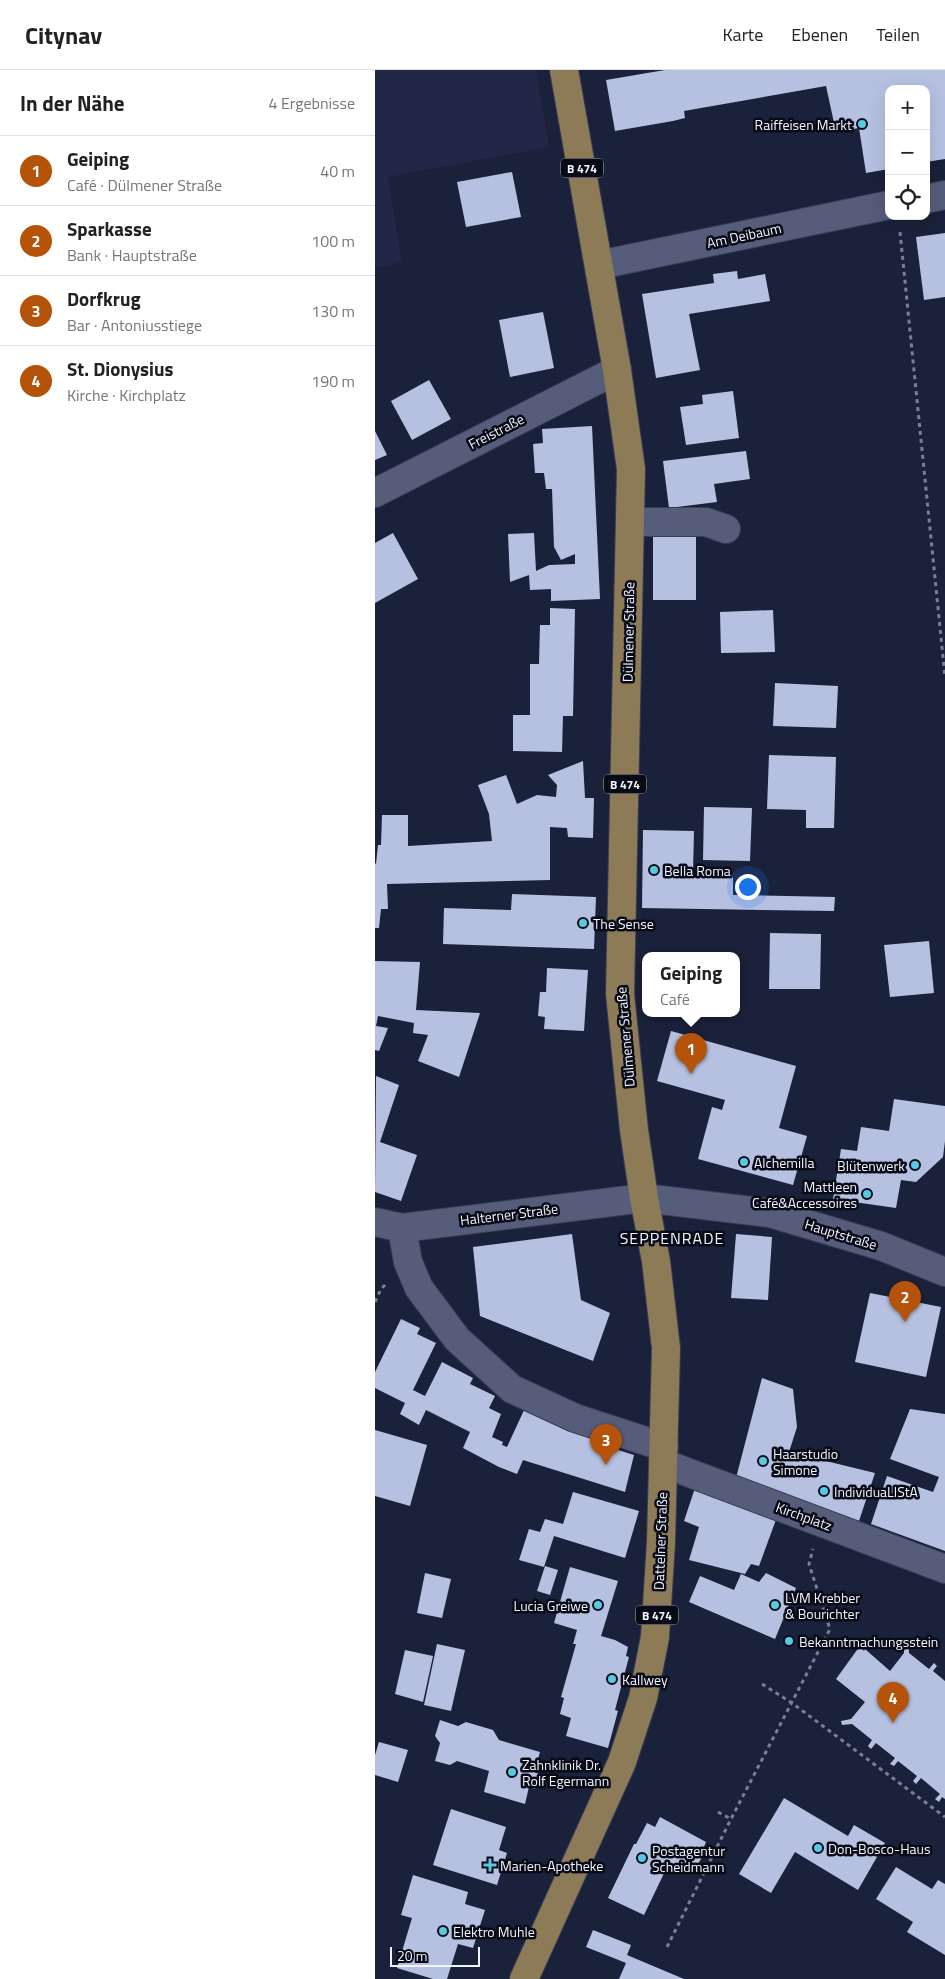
<!DOCTYPE html>
<html lang="de">
<meta charset="utf-8">
<style>
body{margin:0;font-family:"Titillium Web",sans-serif;background:#f6f6f6;color:#222}
.controls{position:absolute;right:15px;top:15px;display:grid;overflow:hidden;border-radius:10px;box-shadow:0 5px 20px #0002}
.controls button{width:45px;height:45px;display:grid;place-items:center;padding:0;border:0;border-bottom:1px solid #e0e0e0;background:#fff;color:#222;font:25px sans-serif}
.scale{position:absolute;left:15px;bottom:12px;width:90px;box-sizing:border-box;padding-left:5px;border:2px solid #f0f4fe;border-top:0;font-size:14px;line-height:18px;white-space:nowrap;color:#f0f4fe;-webkit-text-stroke:4px #080b16;paint-order:stroke}
.you{position:absolute;left:372px;top:816px;width:18px;height:18px;margin:-12px;border:4px solid #fff;border-radius:50%;background:#1a73e8;box-shadow:0 0 0 8px #1a73e833}
.badge{display:grid;place-items:center;width:32px;height:32px;border-radius:50%;background:#b45309;color:#fff;font-size:16px;font-weight:700}
.pin{position:absolute;translate:-50% -41px;filter:drop-shadow(0 1px 2px #0008)}
.pin::after{content:'';position:absolute;top:26px;width:18px;height:15px;background:inherit;clip-path:polygon(0 0,100% 0,50% 100%)}
.popup{position:absolute;left:267px;top:882px;width:98px;height:65px;box-sizing:border-box;display:grid;place-content:center;border-radius:10px;background:#fff;filter:drop-shadow(0 1px 4px #0005);font-size:16px;white-space:nowrap;color:#767676}
.popup b{font-size:19px;color:#222}
.popup::after{content:'';position:absolute;left:50%;top:100%;margin-left:-10px;border:10px solid transparent;border-top-color:#fff}
.list{margin:0;padding:0;list-style:none}
h2{display:flex;justify-content:space-between;align-items:center;height:65px;margin:0;padding:0 20px;font-size:21px}
h2 small{font-size:16px;font-weight:400;color:#767676}
.list li{display:grid;grid-template-columns:32px 1fr auto;gap:15px;align-items:center;box-sizing:border-box;height:70px;padding:0 20px;border-top:1px solid #e0e0e0}
.list b{display:block;font-size:19px;white-space:nowrap}
.list p{margin:0;font-size:16px;white-space:nowrap;color:#767676}
.list em{font-size:16px;font-style:normal;color:#767676}
.icon{flex:none;width:28px;height:28px;fill:none;stroke:currentColor;stroke-width:2;stroke-linecap:round;stroke-linejoin:round}
.map{position:relative;flex:none;width:570px;height:1909px;overflow:hidden}
header{display:flex;align-items:center;gap:30px;box-sizing:border-box;height:70px;padding:0 25px;background:#fff;border-bottom:1px solid #e0e0e0}
header strong{font-size:24px}
nav{display:flex;gap:28px;margin-inline-start:auto;font-size:18px}
main{display:flex}
aside{flex:1;background:#fff}
.map>svg:first-child{display:block}
.built{fill:#202747}
.building{fill:#b6c1e2}
.lines{fill:none;stroke-linecap:round;stroke-linejoin:round}
.minor-casing{stroke:#393d51;stroke-width:30}
.major-casing{stroke:#393d51;stroke-width:30}
.path{stroke:#7a7f92;stroke-width:3;stroke-dasharray:4 4;stroke-linecap:butt}
.minor{stroke:#555d7b;stroke-width:28}
.major{stroke:#8d7b58;stroke-width:28}
.poi-dot{fill:#57c9e2;stroke:#080b16;stroke-width:2}
.labels{text-anchor:middle;dominant-baseline:central;stroke-width:5;stroke-linejoin:round;paint-order:stroke}
.shield{fill:#080b16;stroke:#aaaeb8;stroke-width:1}
.shield-label{font-size:12px;font-weight:bold;fill:#f0f4fe}
.poi-label{font-size:14px;fill:#f0f4fe;stroke:#080b16;text-anchor:start}
.street-label{font-size:14px;fill:#f0f4fe;stroke:#080b16}
.quarter-label{font-size:16px;letter-spacing:1px;fill:#f0f4fe;stroke:#080b16}
</style>
<header>
<strong>Citynav</strong>
<nav><a>Karte</a><a>Ebenen</a><a>Teilen</a></nav>
</header>
<main>
<aside>
<h2>In der Nähe<small>4 Ergebnisse</small></h2>
<ul class="list">
<li><span class="badge">1</span><div><b>Geiping</b><p>Café · Dülmener Straße</p></div><em>40 m</em></li>
<li><span class="badge">2</span><div><b>Sparkasse</b><p>Bank · Hauptstraße</p></div><em>100 m</em></li>
<li><span class="badge">3</span><div><b>Dorfkrug</b><p>Bar · Antoniusstiege</p></div><em>130 m</em></li>
<li><span class="badge">4</span><div><b>St. Dionysius</b><p>Kirche · Kirchplatz</p></div><em>190 m</em></li>
</ul>
</aside>
<div class="map">
<svg width="570" height="1909" viewBox="0 0 570 1909">
<rect width="100%" height="100%" fill="#1a213a"/>
<polygon class="built" points="0,0 161,0 174,77 13,107 27,192 0,198"/>
<g class="building">
<polygon points="290,0 570,0 570,89 551,92 551,19 514,19 514,99 491,103 484,58 461,62 451,16 309,41 310,48 298,51 240,61 231,10"/>
<polygon points="137,102 146,147 91,157 82,112"/>
<polygon points="570,163 570,227 549,230 541,167"/>
<polygon points="362,201 363,209 390,204 395,231 314,244 325,300 281,308 267,224 339,213 338,204"/>
<polygon points="168,242 179,298 135,307 124,250"/>
<polygon points="54,310 76,349 37,370 16,331"/>
<polygon points="358,321 364,368 311,375 305,337 328,334 327,325"/>
<polygon points="217,356 225,529 176,531 176,519 155,520 154,505 135,512 133,464 159,463 161,501 174,495 200,494 200,484 186,490 179,477 177,419 171,419 169,403 160,403 158,374 168,373 167,359"/>
<polygon points="0,361 12,385 0,390"/>
<polygon points="371,381 375,409 339,414 342,432 294,438 288,391"/>
<polygon points="278,459 321,460 321,530 278,530"/>
<polygon points="18,463 43,509 0,533 0,473"/>
<polygon points="175,538 200,539 198,646 188,646 187,682 138,681 138,645 155,645 155,594 164,594 165,555 175,555"/>
<polygon points="398,540 400,582 346,583 345,542"/>
<polygon points="400,613 463,616 461,658 398,656"/>
<polygon points="394,685 461,687 459,758 431,758 431,740 392,739"/>
<polygon points="208,691 210,728 219,728 218,768 193,767 192,758 175,757 175,810 12,814 13,839 6,839 4,858 0,858 0,793 1,794 3,775 6,775 7,745 33,745 33,776 117,771 114,744 103,715 131,705 142,734 162,725 181,727 182,715 173,705"/>
<polygon points="329,737 377,738 375,791 328,790"/>
<polygon points="268,760 319,761 318,803 358,804 358,825 460,827 459,841 267,838"/>
<polygon points="137,824 221,827 219,879 68,874 69,838 136,840"/>
<polygon points="395,863 446,864 445,919 394,919"/>
<polygon points="554,871 559,923 515,927 509,875"/>
<polygon points="0,891 45,892 41,940 105,943 84,1007 43,991 53,965 38,963 39,953 3,946 1,956 13,958 4,981 0,980"/>
<polygon points="172,898 213,900 209,961 169,959 170,947 163,946 165,922 171,922"/>
<polygon points="296,961 421,996 404,1058 432,1066 418,1115 323,1089 337,1037 347,1040 350,1030 282,1011"/>
<polygon points="1,1006 24,1015 5,1072 42,1085 26,1131 0,1122"/>
<polygon points="519,1029 570,1036 570,1071 568,1087 541,1112 526,1110 521,1138 458,1129 466,1079 482,1081 486,1057 514,1061"/>
<polygon points="197,1164 206,1230 235,1243 218,1291 105,1246 98,1177"/>
<polygon points="361,1164 397,1167 393,1230 356,1228"/>
<polygon points="495,1223 566,1237 551,1307 480,1292"/>
<polygon points="26,1249 45,1258 42,1264 61,1273 38,1320 50,1326 67,1292 98,1308 95,1314 120,1326 114,1338 126,1344 117,1367 128,1372 127,1375 132,1377 150,1338 227,1364 224,1374 259,1385 250,1422 148,1390 142,1404 124,1397 88,1378 95,1362 51,1340 44,1355 25,1344 30,1333 0,1318 0,1302"/>
<polygon points="387,1308 418,1319 422,1357 414,1382 500,1403 484,1451 401,1424 361,1408"/>
<polygon points="535,1339 570,1344 570,1481 496,1454 512,1406 558,1422 564,1407 515,1389"/>
<polygon points="0,1360 52,1375 35,1436 0,1426"/>
<polygon points="320,1418 402,1447 384,1496 376,1494 370,1504 314,1490 324,1457 309,1451"/>
<polygon points="198,1422 264,1441 250,1488 179,1466 169,1497 144,1490 154,1459 165,1462 170,1449 188,1454"/>
<polygon points="170,1496 183,1500 175,1525 162,1521"/>
<polygon points="195,1497 243,1511 226,1566 240,1570 253,1577 251,1586 254,1587 240,1640 243,1641 233,1678 191,1666 196,1648 185,1644 189,1628 186,1627 201,1574 198,1574 202,1560 179,1553"/>
<polygon points="50,1503 76,1509 67,1548 42,1543"/>
<polygon points="391,1503 421,1518 400,1569 314,1532 325,1506 359,1520 366,1504 384,1512"/>
<polygon points="533,1572 534,1583 554,1599 559,1593 562,1596 558,1601 570,1611 570,1729 567,1727 564,1732 560,1729 565,1724 546,1708 541,1714 538,1711 542,1706 523,1691 519,1696 515,1694 520,1688 501,1673 496,1679 493,1676 497,1670 477,1654 467,1655 466,1651 476,1649 490,1632 461,1609 482,1580 486,1577 489,1581 490,1579 515,1601 529,1583 528,1573"/>
<polygon points="62,1574 90,1580 76,1641 49,1635"/>
<polygon points="30,1580 58,1586 48,1632 20,1624"/>
<polygon points="65,1650 83,1656 91,1652 118,1660 124,1670 165,1682 159,1702 164,1704 160,1719 154,1717 150,1734 109,1722 114,1701 82,1691 75,1695 60,1691 65,1673 60,1666"/>
<polygon points="4,1672 33,1680 23,1712 0,1705 0,1685"/>
<polygon points="409,1728 473,1766 479,1755 510,1773 483,1820 420,1782 396,1823 364,1804"/>
<polygon points="76,1739 131,1757 124,1780 132,1783 122,1815 58,1795"/>
<polygon points="285,1747 331,1772 326,1784 328,1785 319,1802 294,1793 269,1845 233,1828 259,1774 261,1774 272,1753 280,1757"/>
<polygon points="521,1797 557,1819 563,1810 570,1814 570,1885 532,1862 538,1852 501,1829"/>
<polygon points="38,1805 93,1822 90,1834 110,1840 98,1878 83,1874 72,1909 58,1909 22,1898 37,1848 26,1845"/>
<polygon points="218,1860 256,1875 252,1885 309,1909 244,1909 251,1893 211,1877"/>
</g>
<g class="lines">
<defs>
<g id="minor">
<polyline points="551,129 570,125"/>
<polyline points="224,195 514,135"/>
<polyline points="0,423 242,300"/>
<polyline points="255,452 331,452 351,459"/>
<polyline points="0,1152 27,1158 269,1128 395,1143 506,1176 570,1202"/>
<polyline points="27,1158 33,1192 44,1218 82,1269 137,1319 200,1348 289,1377"/>
<polyline points="288,1393 570,1499"/>
</g>
<polyline id="major" points="149,1909 247,1692 268,1628 280,1567 286,1472 291,1278 281,1191 269,1128 259,1060 245,924 256,399 242,300 189,0"/>
</defs>
<use href="#minor" class="minor-casing"/>
<use href="#major" class="major-casing"/>
<g class="path">
<polyline points="525,162 570,607"/>
<polyline points="0,1232 6,1219 11,1214"/>
<polyline points="387,1614 417,1633 570,1747"/>
<polyline points="343,1742 356,1749"/>
<polyline points="292,1877 356,1749 455,1559 434,1494 438,1479"/>
</g>
<use href="#minor" class="minor"/>
<use href="#major" class="major"/>
</g>
<g class="poi-dot">
<circle cx="487" cy="54" r="5"/>
<circle cx="279" cy="800" r="5"/>
<circle cx="208" cy="853" r="5"/>
<circle cx="369" cy="1092" r="5"/>
<circle cx="540" cy="1095" r="5"/>
<circle cx="492" cy="1124" r="5"/>
<circle cx="388" cy="1391" r="5"/>
<circle cx="449" cy="1421" r="5"/>
<circle cx="223" cy="1535" r="5"/>
<circle cx="400" cy="1535" r="5"/>
<circle cx="414" cy="1571" r="5"/>
<circle cx="237" cy="1609" r="5"/>
<circle cx="137" cy="1702" r="5"/>
<circle cx="443" cy="1778" r="5"/>
<circle cx="267" cy="1788" r="5"/>
<path d="M112.5 1787.5h5v5h5v5h-5v5h-5v-5h-5v-5h5z"/>
<circle cx="68" cy="1861" r="5"/>
</g>
<g class="labels">
<g class="shield">
<rect x="186" y="88.5" width="42" height="19" rx="4"/>
<rect x="229" y="704.5" width="42" height="19" rx="4"/>
<rect x="261" y="1535.5" width="42" height="19" rx="4"/>
</g>
<g class="shield-label">
<text x="207" y="98">B 474</text>
<text x="250" y="714">B 474</text>
<text x="282" y="1545">B 474</text>
</g>
<g class="poi-label">
<text x="477" y="54" text-anchor="end">Raiffeisen Markt</text>
<text x="289" y="800">Bella Roma</text>
<text x="218" y="853">The Sense</text>
<text x="379" y="1092">Alchemilla</text>
<text x="530" y="1095" text-anchor="end">Blütenwerk</text>
<text x="482" y="1116" text-anchor="end">Mattleen<tspan x="482" dy="16">Café&amp;Accessoires</tspan></text>
<text x="398" y="1383">Haarstudio<tspan x="398" dy="16">Simone</tspan></text>
<text x="459" y="1421">IndividuaLIStA</text>
<text x="410" y="1527">LVM Krebber<tspan x="410" dy="16">&amp; Bourichter</tspan></text>
<text x="213" y="1535" text-anchor="end">Lucia Greiwe</text>
<text x="424" y="1571">Bekanntmachungsstein</text>
<text x="247" y="1609">Kallwey</text>
<text x="147" y="1694">Zahnklinik Dr.<tspan x="147" dy="16">Rolf Egermann</tspan></text>
<text x="453" y="1778">Don-Bosco-Haus</text>
<text x="277" y="1780">Postagentur<tspan x="277" dy="16">Scheidmann</tspan></text>
<text x="125" y="1795">Marien-Apotheke</text>
<text x="78" y="1861">Elektro Muhle</text>
</g>
<g class="street-label">
<text transform="translate(369 165) rotate(-12)">Am Deibaum</text>
<text transform="translate(121 361) rotate(-27)">Freistraße</text>
<text transform="translate(253 562) rotate(-89)">Dülmener Straße</text>
<text transform="translate(250 967) rotate(-95)">Dülmener Straße</text>
<text transform="translate(134 1144) rotate(-7)">Halterner Straße</text>
<text transform="translate(466 1164) rotate(17)">Hauptstraße</text>
<text transform="translate(429 1446) rotate(20)">Kirchplatz</text>
<text transform="translate(285 1471) rotate(-88)">Dattelner Straße</text>
</g>
<g class="quarter-label">
<text x="297" y="1168">SEPPENRADE</text>
</g>
</g>
</svg>
<div class="controls">
<button>+</button>
<button>−</button>
<button><svg class="icon" aria-label="locate" viewBox="0 0 24 24"><circle cx="12" cy="12" r="6"/><path d="M12 2v4M12 18v4M2 12h4M18 12h4"/></svg></button>
</div>
<div class="scale">20 m</div>
<div class="you"></div>
<div class="pin badge" style="left:316px;top:1004px">1</div>
<div class="popup"><b>Geiping</b>Café</div>
<div class="pin badge" style="left:530px;top:1252px">2</div>
<div class="pin badge" style="left:231px;top:1395px">3</div>
<div class="pin badge" style="left:518px;top:1653px">4</div>
</div>
</main>
